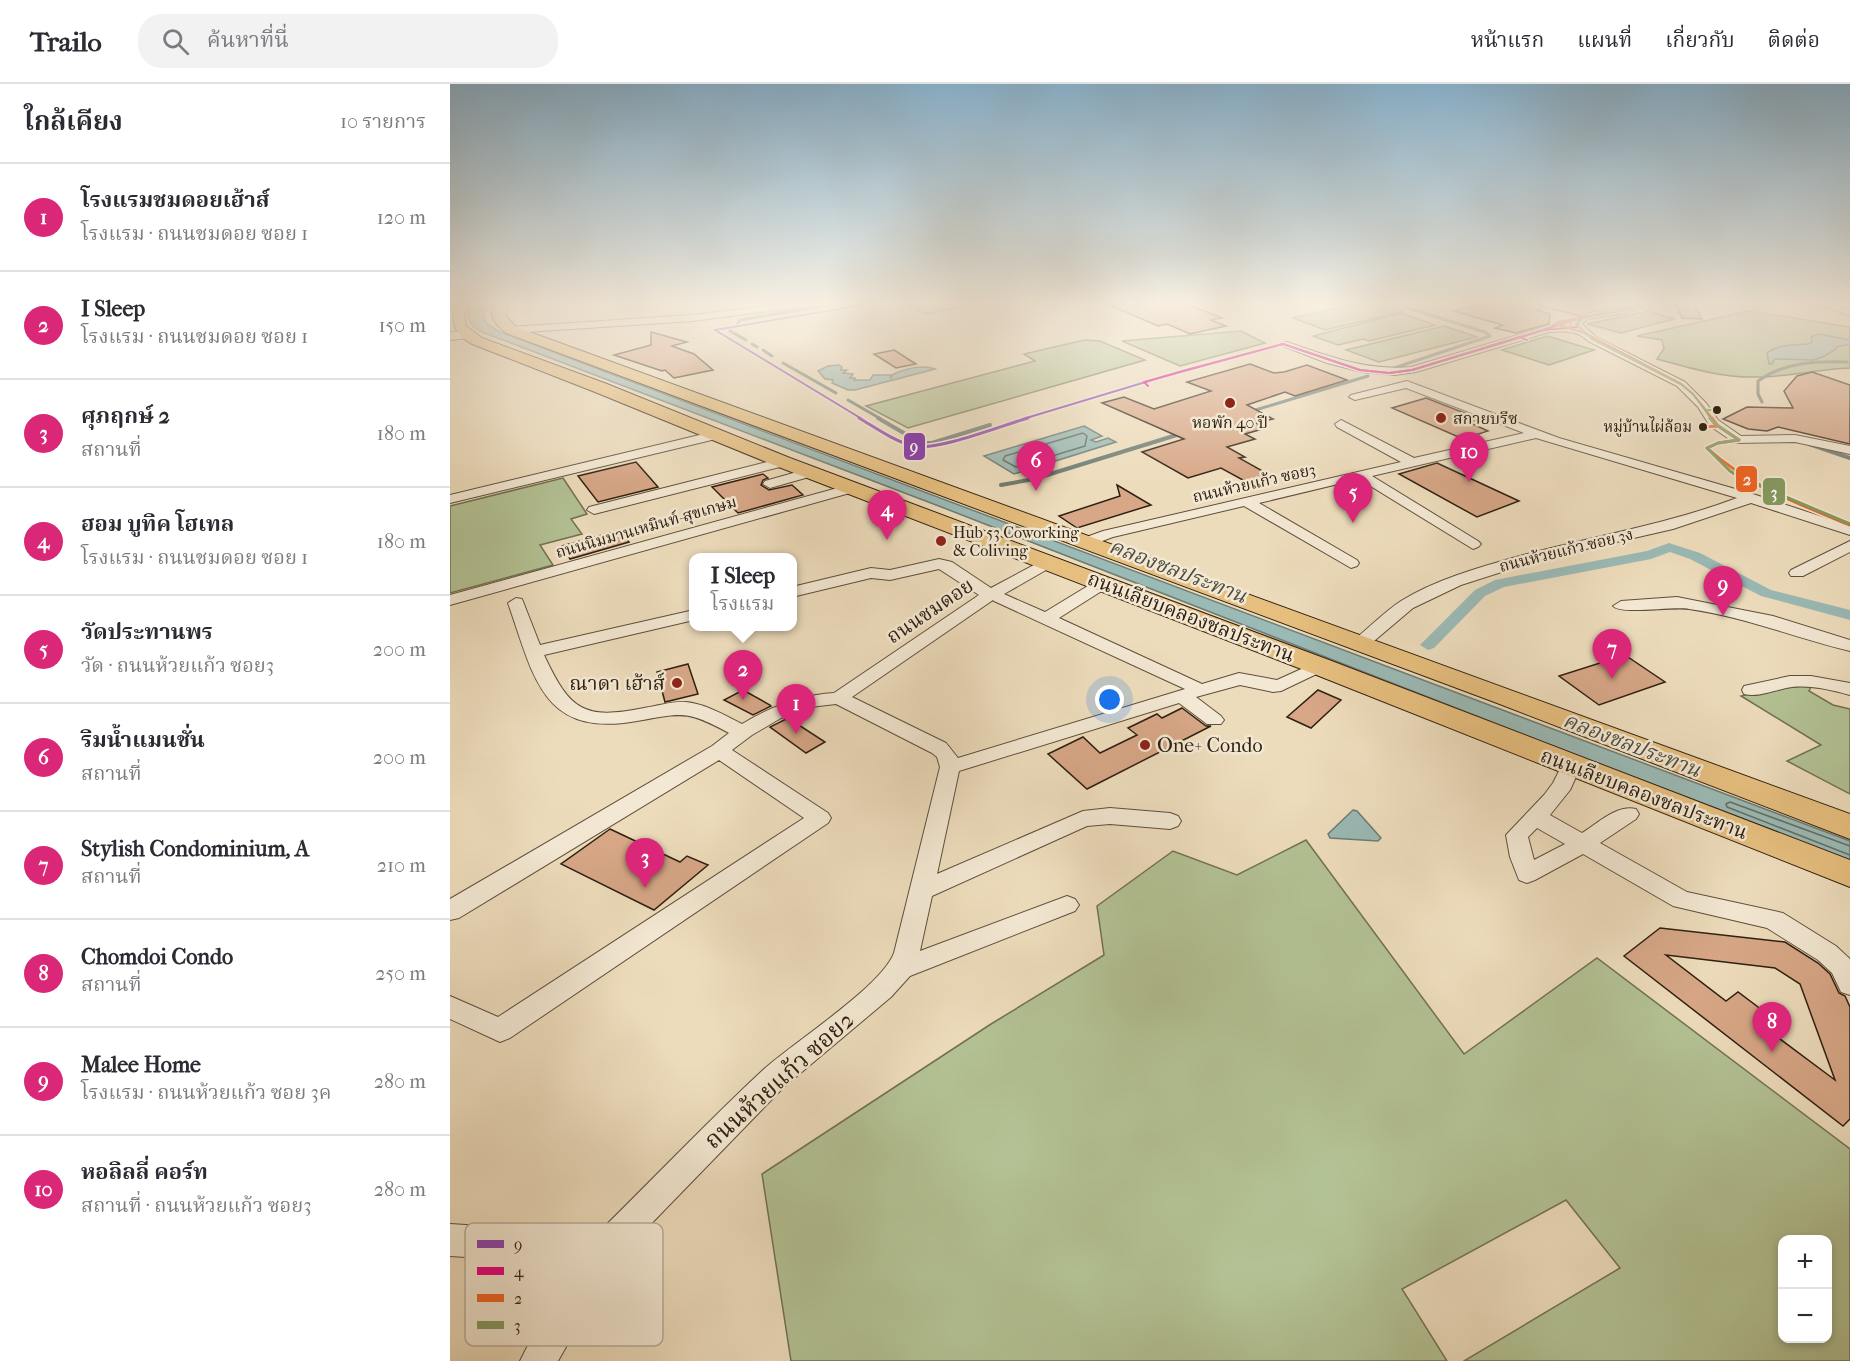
<!DOCTYPE html>
<html lang="th">
<meta charset="utf-8">
<style>
body{margin:0;font-family:"IM FELL French Canon","Noto Serif Thai",serif;background:#f2f2f3;color:#2b2b33}
.controls{position:absolute;right:18px;bottom:18px;display:grid;overflow:hidden;border-radius:12px;box-shadow:0 3px 9px #0003}
.controls button{width:54px;height:54px;display:grid;place-items:center;padding:0;border:0;border-bottom:2px solid #e1e1e2;background:#fff;color:#2b2b33;font:30px sans-serif}
.you{position:absolute;left:660px;top:616px;width:21px;height:21px;margin:-15px;border:4px solid #fff;border-radius:50%;background:#1a73e8;box-shadow:0 0 0 9px #1a73e833}
.badge{display:grid;place-items:center;width:39px;height:39px;border-radius:50%;background:#db2777;color:#fff;font-size:20px;font-weight:700}
.pin{position:absolute;translate:-50% -50px;filter:drop-shadow(0 2px 3px #0008)}
.pin::after{content:'';position:absolute;top:32px;width:21px;height:18px;background:inherit;clip-path:polygon(0 0,100% 0,50% 100%)}
.popup{position:absolute;left:239px;top:469px;width:108px;height:78px;box-sizing:border-box;display:grid;place-content:center;border-radius:12px;background:#fff;filter:drop-shadow(0 2px 4px #0005);font-size:20px;white-space:nowrap;color:#7c7c81}
.popup b{font-size:22px;color:#2b2b33}
.popup::after{content:'';position:absolute;left:50%;top:100%;margin-left:-12px;border:12px solid transparent;border-top-color:#fff}
.list{margin:0;padding:0;list-style:none}
h2{display:flex;justify-content:space-between;align-items:center;height:78px;margin:0;padding:0 24px;font-size:26px}
h2 small{font-size:20px;font-weight:400;color:#7c7c81}
.list li{display:grid;grid-template-columns:39px 1fr auto;gap:18px;align-items:center;box-sizing:border-box;height:108px;padding:0 24px;border-top:2px solid #e1e1e2}
.list b{display:block;font-size:22px;white-space:nowrap}
.list p{margin:0;font-size:20px;white-space:nowrap;color:#7c7c81}
.list em{font-size:20px;font-style:normal;color:#7c7c81}
.icon{flex:none;width:33px;height:33px;fill:none;stroke:currentColor;stroke-width:2;stroke-linecap:round;stroke-linejoin:round}
.map{position:relative;flex:none;width:1400px;height:1277px;overflow:hidden}
header{display:flex;align-items:center;gap:36px;box-sizing:border-box;height:84px;padding:0 30px;background:#fff;border-bottom:2px solid #e1e1e2}
header strong{font-size:28px}
nav{display:flex;gap:33px;margin-inline-start:auto;font-size:21px}
.search{width:420px;height:54px;background:#f2f2f3;display:flex;align-items:center;gap:15px;box-sizing:border-box;padding:0 21px;border-radius:24px;color:#7c7c81;font-size:22px}
main{display:flex}
aside{flex:1;background:#fff}
.map>svg:first-child{display:block}
.green{fill:#b3c294;stroke:#717152;stroke-width:1.5;fill-rule:evenodd}
.water{fill:#9abab6;stroke:#6f7c74;stroke-width:1.5}
.lines{fill:none;stroke-linecap:round;stroke-linejoin:round}
.shore{stroke:#646d64;stroke-width:1.5}
.stream-far1{stroke:#6f7c74;stroke-width:3}
.stream{stroke:#6f7c74;stroke-width:4}
.canal{fill:#9abab6;fill-rule:evenodd}
.building{fill:#d7a787;stroke:#2f2011;stroke-width:1.5;fill-rule:evenodd}
.minor-casing{stroke:#5e4f3c;stroke-width:2}
.tertiary-casing{stroke:#5e4f3c;stroke-width:2}
.primary-casing{stroke:#2f2011;stroke-width:2}
.minor{fill:#f3e8d3;fill-rule:evenodd}
.tertiary{fill:#f3e8d3;fill-rule:evenodd}
.primary{fill:#e6be7e;fill-rule:evenodd}
.bus-1-far1-casing{stroke:#f3e8d3;stroke-width:4.5}
.bus-1-casing{stroke:#f3e8d3;stroke-width:6}
.bus-2-casing{stroke:#f3e8d3;stroke-width:4.5}
.bus-3-far1-casing{stroke:#f3e8d3;stroke-width:4.5}
.bus-3-casing{stroke:#f3e8d3;stroke-width:6}
.bus-4-far1-casing{stroke:#f3e8d3;stroke-width:4.5}
.bus-4-casing{stroke:#f3e8d3;stroke-width:6}
.bus-1-far1{stroke:#8e44ad;stroke-width:2}
.bus-1{stroke:#8e44ad;stroke-width:3}
.bus-2{stroke:#e5007d;stroke-width:2}
.bus-3-far1{stroke:#f26522;stroke-width:2}
.bus-3{stroke:#f26522;stroke-width:3}
.bus-4-far1{stroke:#849b61;stroke-width:2}
.bus-4{stroke:#849b61;stroke-width:3}
.poi-dot{fill:#8f2418;stroke:#f3e8d3;stroke-width:2}
.bus-dot{fill:#2f2011;stroke:#f3e8d3;stroke-width:2}
.labels{text-anchor:middle;dominant-baseline:central;stroke-width:5;stroke-linejoin:round;paint-order:stroke}
.far-bus-label{font-size:15px;fill:#2f2011;stroke:#f3e8d3;text-anchor:end}
.far-poi-label{font-size:16px;fill:#2f2011;stroke:#f3e8d3;text-anchor:start}
.far-street-label{font-size:16px;fill:#2f2011;stroke:#f3e8d3}
.street-label{font-size:20px;fill:#2f2011;stroke:#f3e8d3}
.poi-label{font-size:20px;fill:#2f2011;stroke:#f3e8d3;text-anchor:end}
.water-label{font-size:21px;font-style:italic;fill:#4f4e43;stroke:#f3e8d3}
.near-street-label{font-size:24px;fill:#2f2011;stroke:#f3e8d3}
.key{fill:#f3e8d3;stroke:#b8ac99;stroke-width:1.5}
.key-label{font-size:16px;fill:#2f2011}
.line-badge{stroke:#f3e8d3;stroke-width:2}
.badge-label{font-size:16px;text-anchor:middle;font-weight:bold;fill:#fff}
</style>
<header>
<strong>Trailo</strong>
<div class="search"><svg class="icon" aria-label="search" viewBox="0 0 24 24"><circle cx="10" cy="10" r="6"/><path d="M15 15l6 6"/></svg>ค้นหาที่นี่</div>
<nav><a>หน้าแรก</a><a>แผนที่</a><a>เกี่ยวกับ</a><a>ติดต่อ</a></nav>
</header>
<main>
<aside>
<h2>ใกล้เคียง<small>10 รายการ</small></h2>
<ul class="list">
<li><span class="badge">1</span><div><b>โรงแรมชมดอยเฮ้าส์</b><p>โรงแรม · ถนนชมดอย ซอย 1</p></div><em>120 m</em></li>
<li><span class="badge">2</span><div><b>I Sleep</b><p>โรงแรม · ถนนชมดอย ซอย 1</p></div><em>150 m</em></li>
<li><span class="badge">3</span><div><b>ศุภฤกษ์ 2</b><p>สถานที่</p></div><em>180 m</em></li>
<li><span class="badge">4</span><div><b>ฮอม บูทิค โฮเทล</b><p>โรงแรม · ถนนชมดอย ซอย 1</p></div><em>180 m</em></li>
<li><span class="badge">5</span><div><b>วัดประทานพร</b><p>วัด · ถนนห้วยแก้ว ซอย3</p></div><em>200 m</em></li>
<li><span class="badge">6</span><div><b>ริมน้ำแมนชั่น</b><p>สถานที่</p></div><em>200 m</em></li>
<li><span class="badge">7</span><div><b>Stylish Condominium, A</b><p>สถานที่</p></div><em>210 m</em></li>
<li><span class="badge">8</span><div><b>Chomdoi Condo</b><p>สถานที่</p></div><em>250 m</em></li>
<li><span class="badge">9</span><div><b>Malee Home</b><p>โรงแรม · ถนนห้วยแก้ว ซอย 3ค</p></div><em>280 m</em></li>
<li><span class="badge">10</span><div><b>หอลิลลี่ คอร์ท</b><p>สถานที่ · ถนนห้วยแก้ว ซอย3</p></div><em>280 m</em></li>
</ul>
</aside>
<div class="map">
<svg width="1400" height="1277" viewBox="0 0 1400 1277">
<rect width="100%" height="100%" fill="#eddcbc"/>
<filter id="stains"><feTurbulence type="fractalNoise" baseFrequency=".00333" numOctaves="4"/><feColorMatrix values="0 0 0 0 .2 0 0 0 0 .09 0 0 0 0 .02 0 0 0 .5 -.17"/></filter>
<radialGradient id="worn" r=".72"><stop offset=".6" stop-color="#630" stop-opacity="0"/><stop offset="1" stop-color="#630" stop-opacity=".3"/></radialGradient>
<g class="green">
<polygon points="457,220 530,220 476,230"/>
<polygon points="905,220 933,220 954,227 875,246 843,234"/>
<polygon points="1198,227 1224,235 1171,249 1137,240"/>
<path d="M1299 227 1400 243V284C1369 285 1338 293 1307 293 1273 294 1239 284 1207 275L1214 265 1212 256 1187 252Z"/>
<polygon points="951,229 985,241 919,257 913,255 888,261 863,252"/>
<polygon points="994,242 1027,253 929,278 896,266"/>
<polygon points="791,247 815,259 730,282 672,257"/>
<polygon points="1097,252 1144,266 1099,281 1052,266"/>
<polygon points="634,256 650,257 695,276 458,344 416,322 585,277 574,270"/>
<polygon points="113,394 137,430 121,435 132,450 90,461 103,481 0,509 0,422"/>
<polygon points="1348,598 1363,599 1359,607 1383,621 1400,625 1400,710 1337,677 1371,661 1291,612"/>
<path d="M856 756 1014 970 1147 874 1400 1065V1277H1014L1170 1184 1116 1116 952 1205 997 1277H341L312 1090 541 940 654 871 647 822 723 767 787 791ZM1332 1156H1378V1254H1332Z"/>
</g>
<g class="water">
<path d="M23 220H38L33 232 37 240 50 248 1400 757V778L494 424 32 248C19 241 13 233 23 220Z"/>
<path d="M1369 250 1400 256V260L1386 263V265L1373 273 1363 276 1325 275 1322 280H1319L1317 269C1329 260 1344 261 1358 260L1362 258 1361 253Z"/>
<path d="M389 281 392 283 391 286H397L393 289 403 290 400 294H405L404 296H420L423 291H441V295L442 291C453 285 473 280 485 285L405 306H398L382 299 383 296 375 295 368 287 378 282Z"/>
<polygon points="634,342 652,352 641,356 646,358 658,354 666,358 564,390 534,372"/>
<polygon points="903,726 907,727 931,754 928,757 880,754 878,750"/>
</g>
<g class="lines">
<g class="shore">
<polygon points="633,349 637,352 635,362 566,383 553,376 555,372"/>
<polyline points="1400,762 1280,718 1276,720 1277,723 1400,771"/>
</g>
<g class="stream-far1">
<polyline points="287,241 290,236 385,220"/>
<polyline points="280,247 296,256"/>
<polyline points="302,260 307,263"/>
<polyline points="313,266 322,272"/>
<polyline points="333,279 386,309"/>
<polyline points="941,285 1040,252 1035,248 945,220"/>
<polyline points="398,316 431,335"/>
<path d="M1312 318 1308 310V297C1335 278 1365 277 1397 278"/>
<polyline points="802,327 918,292"/>
</g>
<g class="stream">
<polyline points="428,334 471,359 482,359 540,341"/>
<polyline points="1359,360 1400,374"/>
<polyline points="551,401 584,395 730,350"/>
</g>
<polygon class="canal" points="1219,459 1250,469 1321,506 1400,526 1400,536 1311,512 1240,475 1220,468 1201,475 1054,503 1035,512 984,564 978,566 970,561 1025,506 1045,496 1197,467"/>
</g>
<g class="building">
<polygon points="657,220 737,220 772,234 761,236 776,242 740,250 717,240 708,242"/>
<polygon points="1031,220 1093,220 1094,224 1085,226 1100,230 1099,240 1066,249 1045,244 1053,241 1004,227"/>
<polygon points="1225,220 1244,220 1252,235 1232,234"/>
<polygon points="201,248 237,258 222,262 244,270 263,286 224,294 215,286 212,287 164,271 201,261"/>
<polygon points="444,266 466,280 446,284 424,270"/>
<polygon points="800,280 824,289 834,288 857,281 897,296 845,312 835,308 797,321 823,335 806,339 816,344 795,350 805,355 777,363 795,373 789,374 825,394 802,401 771,384 738,394 692,368 734,355 652,319 674,313 704,325 761,307 737,298"/>
<polygon points="1362,288 1400,301 1400,360 1328,343 1317,347 1298,345 1273,335 1297,323 1343,324 1334,307 1347,292"/>
<polygon points="976,314 1030,335 1018,338 1038,347 1013,355 942,324"/>
<polygon points="186,378 208,403 148,418 128,392"/>
<polygon points="987,379 1069,417 1027,433 949,390"/>
<polygon points="313,390 318,394 313,396 311,401 319,406 342,401 353,411 288,429 262,403"/>
<polygon points="667,401 701,421 627,444 609,432 670,412"/>
<polygon points="170,446 179,458 120,475 112,462"/>
<polygon points="1175,571 1215,598 1149,621 1109,592"/>
<polygon points="238,580 248,610 215,618 207,588"/>
<polygon points="293,606 320,621 321,622 303,631 274,616"/>
<polygon points="868,606 891,616 861,644 837,633"/>
<polygon points="732,624 756,642 761,642 637,705 598,670 633,653 650,669 687,651 678,644 707,630 712,634"/>
<polygon points="338,634 375,658 356,669 320,643"/>
<polygon points="160,745 230,778 237,772 258,781 204,826 111,780"/>
<path d="M1210 844 1335 858 1368 879 1380 890 1389 909 1395 912 1400 923V1035L1393 1042 1174 872ZM1216 871 1325 884 1350 900 1385 996 1310 940 1320 932 1288 908 1276 917Z"/>
</g>
<g class="lines">
<defs>
<g id="minor">
<polygon points="331,220 354,220 349,223 243,237 61,249 56,246 61,243 243,231"/>
<path d="M1187 220H1201L1176 229 1137 235 1132 240 1146 253 1235 298 1256 319 1268 336 1291 352 1345 351 1400 362V370L1345 358 1285 359 1260 342 1248 323 1227 302 1138 257C1128 246 1113 247 1099 248L966 288 945 291 912 288 877 279 828 260 837 258C878 272 916 287 961 283L1098 242 1115 241 1125 244 1121 240 1131 231Z"/>
<polygon points="1369,220 1382,220 1400,226 1400,232"/>
<path d="M957 297 1109 354 1306 411 1400 442V451L1301 419 1223 445 1092 475 1011 501 963 524 917 563H905L902 559 905 555C920 543 934 528 951 517 985 496 1027 484 1066 473 1140 453 1215 441 1287 414L1086 354 922 392 1028 457 1031 460 1028 463 1023 465 909 395 809 419 907 476 909 479 907 482 901 484 794 422 663 453 636 463 628 458 631 455 653 447 951 378 887 343 885 340 891 336 964 374 1074 349 956 304 905 316 899 313 901 311Z"/>
<polygon points="266,347 272,351 270,354 0,419 0,411"/>
<polygon points="333,374 340,378 338,381 144,430 137,426 139,423"/>
<polygon points="361,384 366,385 368,388 366,391 320,404 313,400 315,397"/>
<polygon points="402,400 407,401 409,404 407,407 0,521 0,511"/>
<polygon points="1400,457 1400,468 1353,492 1341,492 1339,489 1341,486"/>
<path d="M597 474 605 479 603 482 554 510 595 528 646 497H658L660 500 658 503 609 534 752 600 789 589 827 596 869 577 875 578 878 582 875 586 831 607 823 608 790 601 746 613 771 632 774 636 771 640H757L729 619 509 687 487 790 633 727 660 724 720 729 728 732 731 737 728 742 720 745 660 740 637 742 482 812 470 867 617 812 625 815 629 821 625 827 460 892 441 913 334 1003 165 1177 108 1277H70L76 1265 127 1180 0 1172V1140L148 1149C203 1095 256 1039 313 986 344 958 431 903 444 869L490 683 487 673 482 669 386 620 360 623 331 634 302 651 282 666 378 729 381 734 378 739 60 954 50 958 0 935V912L48 933 354 734 269 676 9 834 0 836V815L262 662 279 649C236 626 234 629 187 637 92 654 84 593 58 519L66 514 72 515 90 561 244 526V536L94 571C120 627 134 636 194 624 208 622 222 617 236 618 256 620 274 631 292 640 320 623 351 611 384 609L529 511 489 485 440 496 421 494 342 513V503L421 484 440 486 489 475 502 478 541 504ZM543 516 544 517 735 605 508 674 496 659 402 613Z"/>
<path d="M1227 513 1323 532 1400 556V567C1346 554 1295 533 1239 525 1224 522 1170 531 1163 522L1171 517Z"/>
<path d="M1340 592H1361L1400 599V611C1381 606 1362 601 1342 603 1327 605 1309 614 1294 610L1292 606 1294 602Z"/>
<path d="M1121 675 1128 677 1131 682 1120 706 1100 731 1132 749C1147 740 1167 720 1186 725L1189 730 1186 735 1150 759 1237 808 1333 829 1386 862 1400 875V911L1391 908 1382 889 1368 876 1317 844 1223 822 1133 770 1085 796 1077 799 1069 796 1060 773 1056 751 1094 711 1103 699 1114 677ZM1087 744 1115 760 1084 776 1078 753Z"/>
</g>
<polygon id="tertiary" points="14,247 20,251 18,254 0,256 0,248"/>
<g id="primary">
<path d="M5 220H19L14 232 16 242 32 254 157 300 340 374 879 576 1400 776V803L859 588 326 382 145 308 22 260C5 251 0 238 5 220Z"/>
<path d="M44 220H58L56 232 66 243 1400 730V755L1047 619 56 249C46 241 38 233 44 220Z"/>
</g>
</defs>
<use href="#minor" class="minor-casing"/>
<use href="#tertiary" class="tertiary-casing"/>
<use href="#primary" class="primary-casing"/>
<use href="#minor" class="minor"/>
<use href="#tertiary" class="tertiary"/>
<use href="#primary" class="primary"/>
<defs>
<g id="bus-1-far1">
<polyline points="1134,233 1196,220"/>
<polyline points="265,246 412,335"/>
<polyline points="265,246 418,220"/>
<polyline points="573,335 732,287 833,260 910,286 939,289 962,286 1098,245 1108,238 1130,234"/>
</g>
<path id="bus-1" d="M409 334C426 344 444 357 463 362 485 368 553 341 578 334"/>
<g id="bus-2">
<polyline points="1094,246 1127,243 1130,234 1176,226 1195,220"/>
<polyline points="1028,266 1134,233 1085,220"/>
<polyline points="698,302 694,298 833,260 910,286 939,289 962,286 1070,253 1077,256"/>
</g>
<polyline id="bus-3-far1" points="1195,220 1106,240 1135,249 1231,300 1243,310 1263,335"/>
<g id="bus-3">
<path d="M1264 342H1268L1289 356 1268 359 1257 364C1299 402 1349 420 1400 441"/>
<polyline points="1253,343 1268,342 1262,334"/>
</g>
<g id="bus-4-far1">
<polyline points="1196,220 1134,233 1126,240 1142,255 1231,300 1243,310 1255,326 1267,326"/>
<polyline points="1261,335 1255,326 1267,326"/>
</g>
<polyline id="bus-4" points="1260,334 1264,339 1289,356 1268,359 1257,364 1280,387 1291,394 1400,440"/>
</defs>
<use href="#bus-1-far1" class="bus-1-far1-casing"/>
<use href="#bus-1" class="bus-1-casing"/>
<use href="#bus-2" class="bus-2-casing"/>
<use href="#bus-3-far1" class="bus-3-far1-casing"/>
<use href="#bus-3" class="bus-3-casing"/>
<use href="#bus-4-far1" class="bus-4-far1-casing"/>
<use href="#bus-4" class="bus-4-casing"/>
<use href="#bus-1-far1" class="bus-1-far1"/>
<use href="#bus-1" class="bus-1"/>
<use href="#bus-2" class="bus-2"/>
<use href="#bus-3-far1" class="bus-3-far1"/>
<use href="#bus-3" class="bus-3"/>
<use href="#bus-4-far1" class="bus-4-far1"/>
<use href="#bus-4" class="bus-4"/>
</g>
<linearGradient id="sky" x2="0" y2="1"><stop stop-color="#89b6d4"/><stop offset="0.55" stop-color="#f7efe1"/><stop offset="1" stop-color="#f7efe1" stop-opacity="0"/></linearGradient>
<rect width="1400" height="398" fill="url(#sky)"/>
<g class="poi-dot">
<circle cx="780" cy="319" r="6"/>
<circle cx="991" cy="334" r="6"/>
<circle cx="491" cy="457" r="6"/>
<circle cx="227" cy="599" r="6"/>
<circle cx="695" cy="661" r="6"/>
</g>
<g class="bus-dot">
<circle cx="1267" cy="326" r="5"/>
<circle cx="1253" cy="343" r="5"/>
</g>
<g class="labels">
<g class="far-bus-label">
<text x="1242" y="343">หมู่บ้านไผ่ล้อม</text>
</g>
<g class="far-poi-label">
<text x="1003" y="334">สกายบรีซ</text>
<text x="780" y="338" text-anchor="middle">หอพัก 40 ปี</text>
<text x="503" y="448">Hub 53 Coworking<tspan x="503" dy="18">&amp; Coliving</tspan></text>
</g>
<g class="far-street-label">
<text transform="translate(804 399) rotate(-13)">ถนนห้วยแก้ว ซอย3</text>
<text transform="translate(196 443) rotate(-16)">ถนนนิมมานเหมินท์-สุขเกษม</text>
<text transform="translate(1116 466) rotate(-14)">ถนนห้วยแก้ว ซอย 3ง</text>
</g>
<g class="street-label">
<text transform="translate(480 527) rotate(-34)">ถนนชมดอย</text>
<text transform="translate(741 533) rotate(21)">ถนนเลียบคลองชลประทาน</text>
<text transform="translate(1194 710) rotate(21)">ถนนเลียบคลองชลประทาน</text>
</g>
<g class="poi-label">
<text x="215" y="599">ณาดา เฮ้าส์</text>
<text x="707" y="661" text-anchor="start">One+ Condo</text>
</g>
<g class="water-label">
<text transform="translate(728 487) rotate(21)">คลองชลประทาน</text>
<text transform="translate(1182 661) rotate(21)">คลองชลประทาน</text>
</g>
<g class="near-street-label">
<text transform="translate(329 996) rotate(-42)">ถนนห้วยแก้ว ซอย2</text>
</g>
</g>
<rect x="15" y="1139" width="198" height="123" rx="9" class="key"/>
<rect x="27" y="1156" width="27" height="8" fill="#8e44ad"/>
<rect x="27" y="1183" width="27" height="8" fill="#e5007d"/>
<rect x="27" y="1210" width="27" height="8" fill="#f26522"/>
<rect x="27" y="1237" width="27" height="8" fill="#849b61"/>
<g class="key-label">
<text x="64" y="1166">9</text>
<text x="64" y="1193">4</text>
<text x="64" y="1220">2</text>
<text x="64" y="1247">3</text>
</g>
<g class="line-badge">
<rect x="453" y="348" width="23" height="29" rx="6" fill="#8e44ad"/>
<rect x="1285" y="381" width="23" height="28" rx="6" fill="#f26522"/>
<rect x="1312" y="393" width="24" height="29" rx="6" fill="#849b61"/>
</g>
<g class="badge-label">
<text x="464" y="368">9</text>
<text x="1297" y="401">2</text>
<text x="1324" y="414">3</text>
</g>
<rect width="100%" height="100%" filter="url(#stains)"/>
<rect width="100%" height="100%" fill="url(#worn)"/>
</svg>
<div class="controls">
<button>+</button>
<button>−</button>
</div>
<div class="you"></div>
<div class="pin badge" style="left:346px;top:650px">1</div>
<div class="pin badge" style="left:293px;top:616px">2</div>
<div class="popup"><b>I Sleep</b>โรงแรม</div>
<div class="pin badge" style="left:195px;top:804px">3</div>
<div class="pin badge" style="left:437px;top:456px">4</div>
<div class="pin badge" style="left:903px;top:439px">5</div>
<div class="pin badge" style="left:586px;top:407px">6</div>
<div class="pin badge" style="left:1162px;top:595px">7</div>
<div class="pin badge" style="left:1322px;top:968px">8</div>
<div class="pin badge" style="left:1273px;top:532px">9</div>
<div class="pin badge" style="left:1019px;top:398px">10</div>
</div>
</main>
